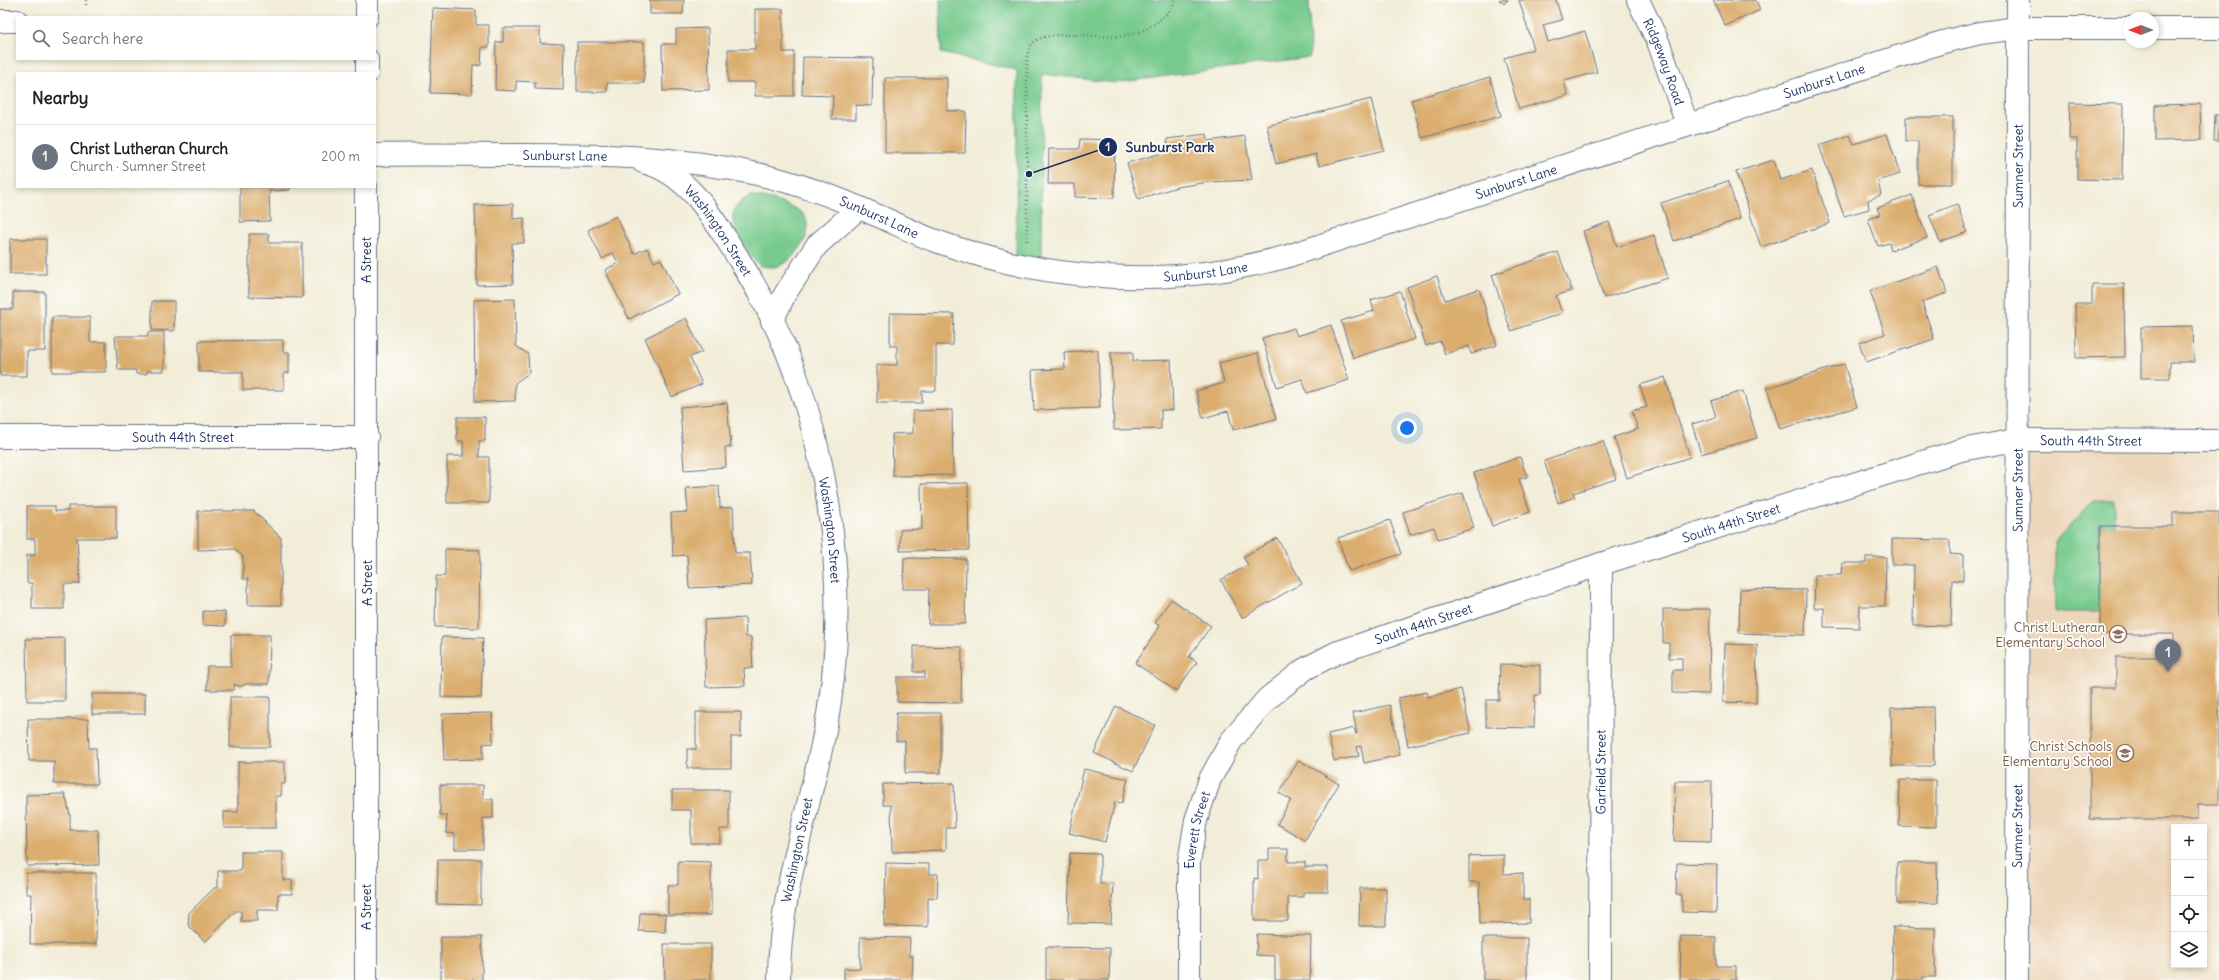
<!DOCTYPE html>
<meta charset="utf-8">
<style>
body{margin:0;font-family:Delius,sans-serif;background:#f6f6f6;color:#222}
.controls{position:absolute;right:12px;bottom:12px;display:grid;overflow:hidden;border-radius:0px;box-shadow:0 2px 6px #0003}
.controls button{width:36px;height:36px;display:grid;place-items:center;padding:0;border:0;border-bottom:1px solid #e0e0e0;background:#fff;color:#222;font:20px sans-serif}
.compass{position:absolute;left:2123px;top:12px;width:36px;height:36px;border-radius:50%;background:#fff;box-shadow:0 2px 6px #0003;rotate:270deg}
.you{position:absolute;left:1407px;top:428px;width:14px;height:14px;margin:-10px;border:3px solid #fff;border-radius:50%;background:#1a73e8;box-shadow:0 0 0 6px #1a73e833}
.badge{display:grid;place-items:center;width:26px;height:26px;border-radius:50%;background:#0b8043;color:#fff;font-size:13px;font-weight:700}
.pin{position:absolute;translate:-50% -33px;filter:drop-shadow(0 1px 2px #0008)}
.pin::after{content:'';position:absolute;top:21px;width:14px;height:12px;background:inherit;clip-path:polygon(0 0,100% 0,50% 100%)}
.list{margin:0;padding:0;list-style:none}
h2{display:flex;justify-content:space-between;align-items:center;height:52px;margin:0;padding:0 16px;font-size:17px}
h2 small{font-size:13px;font-weight:400;color:#767676}
.list li{display:grid;grid-template-columns:26px 1fr auto;gap:12px;align-items:center;box-sizing:border-box;height:64px;padding:0 16px;border-top:1px solid #e0e0e0}
.list b{display:block;font-size:15px;white-space:nowrap}
.list p{margin:0;font-size:13px;white-space:nowrap;color:#767676}
.list em{font-size:13px;font-style:normal;color:#767676}
.icon{flex:none;width:22px;height:22px;fill:none;stroke:currentColor;stroke-width:2;stroke-linecap:round;stroke-linejoin:round}
.map{position:relative;flex:none;width:2219px;height:980px;overflow:hidden}
.search{position:absolute;background:#fff;box-shadow:0 2px 6px #0003;left:16px;top:16px;width:360px;height:44px;display:flex;align-items:center;gap:10px;box-sizing:border-box;padding:0 14px;border-radius:0px;color:#767676;font-size:15px}
.panel{position:absolute;background:#fff;box-shadow:0 2px 6px #0003;left:16px;top:72px;width:360px;height:116px;border-radius:0px}
.map>svg:first-child{display:block}
.built{fill:#edd7bb;fill-rule:evenodd}
.green{fill:#77ca8d;stroke:#497c76}
.building{fill:#dbad6e}
.lines{fill:none;stroke-linecap:round;stroke-linejoin:round}
.minor-casing{stroke:#667289;stroke-width:24}
.tertiary-casing{stroke:#667289;stroke-width:24}
.secondary-casing{stroke:#667289;stroke-width:24}
.path{stroke:#667289;stroke-width:2.5;stroke-dasharray:1 3;stroke-linecap:butt}
.minor{stroke:#fff;stroke-width:22}
.tertiary{stroke:#fff;stroke-width:22}
.secondary{stroke:#fff;stroke-width:22}
.labels{text-anchor:middle;dominant-baseline:central;stroke-width:3.5;stroke-linejoin:round;paint-order:stroke}
.street-label{font-size:13px;fill:#1b2f5e;stroke:#fdfcf7}
.education-label{font-size:13px;fill:#785e54;stroke:#fdfcf7;text-anchor:end}
.leader{fill:none;stroke:#1b2f5e;stroke-width:1.5}
.callout-dot{fill:#1b2f5e;stroke:#fdfcf7;stroke-width:1.5}
.mark-label{font-size:12px;text-anchor:middle;font-weight:bold;fill:#fff}
.callout-label{font-size:14px;text-anchor:middle;font-weight:bold;fill:#1b2f5e;stroke:#fdfcf7;stroke-width:3.5;stroke-linejoin:round;paint-order:stroke}
</style>
<div class="map">
<svg width="2219" height="980" viewBox="0 0 2219 980">
<rect width="100%" height="100%" fill="#fdfcf7"/>
<filter id="ink" filterUnits="userSpaceOnUse"><feTurbulence type="fractalNoise" baseFrequency=".025" numOctaves="2"/><feDisplacementMap in="SourceGraphic" scale="8" xChannelSelector="R" yChannelSelector="G"/><feConvolveMatrix kernelMatrix="1 2 1 2 8 2 1 2 1" color-interpolation-filters="sRGB"/></filter>
<filter id="wash" filterUnits="userSpaceOnUse"><feTurbulence type="fractalNoise" baseFrequency=".012" numOctaves="4" result="noise"/><feDisplacementMap in="SourceGraphic" scale="16" xChannelSelector="R" yChannelSelector="G"/><feGaussianBlur stdDeviation="0.9" result="paint"/><feColorMatrix in="noise" values="0 0 0 0 0 0 0 0 0 0 0 0 0 0 0 0 0 1.4 0 .05"/><feComposite in="paint" operator="in"/></filter>
<g filter="url(#wash)">
<rect width="100%" height="100%" fill="#f2edd8"/>
<path class="built" d="M2016 440 2219 441V980H2017ZM2174 827H2204V965H2174Z"/>
<g class="green">
<polygon points="940,0 1309,0 1310,57 1116,83 1042,74 1041,270 1016,264 1017,70 941,53"/>
<path d="M751 196C764 197 794 205 803 214 817 231 797 257 781 265 775 268 767 267 760 266 742 248 714 210 751 196Z"/>
<polygon points="2095,500 2114,500 2114,526 2100,526 2100,612 2055,612 2055,542"/>
</g>
<g id="blocks">
<g class="building">
<polygon points="650,0 684,0 683,14 650,14"/>
<polygon points="1499,0 1508,0 1504,4"/>
<polygon points="1519,0 1556,0 1562,20 1543,25 1548,42 1585,31 1597,72 1564,81 1568,95 1519,109 1504,58 1534,49"/>
<polygon points="1713,0 1756,0 1760,10 1725,26"/>
<polygon points="433,8 476,10 476,25 489,25 489,47 482,47 481,65 473,65 472,94 430,93"/>
<polygon points="755,9 783,9 783,52 794,52 794,96 755,96 755,82 728,82 728,49 755,49"/>
<polygon points="503,28 540,28 540,43 564,44 563,90 535,89 535,82 516,81 516,91 495,90 496,42 503,42"/>
<polygon points="708,28 709,90 663,91 662,44 676,44 676,29"/>
<polygon points="577,42 644,42 644,83 607,83 607,92 577,92"/>
<polygon points="803,57 873,58 872,106 856,105 856,119 832,119 833,96 802,95"/>
<polygon points="1490,77 1501,116 1422,138 1411,100"/>
<polygon points="885,78 947,78 947,111 966,111 965,153 885,153"/>
<polygon points="1371,99 1384,150 1319,166 1316,154 1276,164 1267,126"/>
<polygon points="2070,103 2123,104 2122,180 2077,179 2077,139 2069,139"/>
<polygon points="2200,104 2201,140 2155,141 2155,105"/>
<polygon points="2215,115 2219,115 2219,141 2214,141"/>
<polygon points="1906,117 1953,117 1953,184 1918,184 1918,141 1906,141"/>
<polygon points="1207,134 1208,141 1245,136 1252,180 1209,182 1177,187 1138,199 1127,163 1169,151 1167,139"/>
<polygon points="1887,134 1900,174 1878,181 1881,195 1868,200 1869,209 1844,216 1819,145 1850,135 1854,144"/>
<polygon points="1080,139 1115,140 1114,198 1075,197 1075,184 1048,184 1049,149 1079,149"/>
<polygon points="1774,160 1780,180 1812,170 1830,223 1761,247 1736,172"/>
<polygon points="1728,181 1740,219 1674,241 1661,203"/>
<polygon points="240,187 290,187 290,190 269,191 270,221 240,222"/>
<polygon points="1912,195 1927,238 1891,250 1889,243 1878,246 1868,219 1880,215 1877,208"/>
<polygon points="513,204 513,219 524,218 524,243 512,243 513,284 477,285 475,205"/>
<polygon points="1957,204 1967,232 1940,242 1929,215"/>
<polygon points="616,216 634,254 647,248 654,262 661,259 678,294 629,319 605,270 618,263 613,253 602,259 588,230"/>
<polygon points="1609,222 1617,247 1654,235 1668,278 1604,298 1583,231"/>
<polygon points="249,234 269,234 269,243 302,243 302,298 249,297"/>
<rect x="10" y="239" width="36" height="35"/>
<polygon points="1558,252 1572,290 1556,296 1562,313 1511,331 1492,275"/>
<polygon points="1938,267 1947,293 1922,302 1934,339 1866,362 1859,343 1885,334 1870,291"/>
<polygon points="1437,276 1445,300 1479,289 1497,345 1471,354 1469,346 1445,354 1440,341 1426,346 1407,287"/>
<polygon points="2092,284 2124,284 2125,357 2076,358 2075,304 2092,304"/>
<polygon points="1400,291 1415,339 1353,358 1341,321 1374,311 1371,300"/>
<polygon points="13,292 45,292 45,351 27,351 27,376 0,376 0,309 13,309"/>
<polygon points="515,299 516,346 528,354 529,373 515,383 515,401 475,402 474,300"/>
<polygon points="152,301 174,301 174,331 152,330"/>
<polygon points="890,313 954,314 953,345 936,345 936,391 922,391 922,403 877,403 877,365 897,365 897,346 890,346"/>
<polygon points="52,317 90,317 90,342 106,342 106,372 52,372"/>
<polygon points="686,318 702,352 690,357 702,384 672,397 645,338"/>
<polygon points="1331,325 1349,380 1307,393 1302,379 1277,387 1262,338 1294,328 1297,336"/>
<polygon points="2193,326 2194,362 2170,362 2170,378 2141,378 2141,327"/>
<polygon points="148,332 164,332 164,371 147,371 147,374 136,374 136,370 118,370 115,336 148,336"/>
<polygon points="283,340 283,352 289,352 289,373 284,373 284,390 243,390 243,372 199,372 199,341"/>
<polygon points="1098,350 1100,408 1034,410 1032,370 1065,369 1064,352"/>
<polygon points="1111,352 1133,352 1133,361 1171,360 1173,410 1161,410 1161,429 1114,430"/>
<polygon points="1258,353 1276,419 1233,430 1228,411 1203,418 1196,391 1224,383 1219,363"/>
<polygon points="1844,364 1857,407 1780,429 1767,388"/>
<polygon points="1665,377 1690,457 1627,478 1614,437 1638,429 1632,411 1647,407 1640,385"/>
<polygon points="1743,391 1757,438 1701,454 1692,424 1716,417 1711,401"/>
<polygon points="727,403 731,447 725,447 726,467 684,470 680,407"/>
<polygon points="952,410 953,475 893,476 892,434 913,433 913,411"/>
<polygon points="457,417 485,417 485,441 479,441 479,457 489,457 489,503 447,503 447,456 463,456 463,441 457,441"/>
<polygon points="1603,441 1616,479 1573,493 1575,497 1558,503 1544,461"/>
<polygon points="1520,457 1527,477 1519,479 1530,512 1492,526 1474,473"/>
<polygon points="968,483 969,550 900,551 900,530 922,529 921,484"/>
<polygon points="719,486 720,508 733,507 735,553 750,553 752,585 689,588 687,555 673,556 671,513 688,512 686,488"/>
<polygon points="1463,493 1474,528 1438,539 1434,527 1410,535 1403,512"/>
<polygon points="27,506 55,506 55,511 68,511 68,506 116,506 116,538 77,538 80,584 64,584 64,609 32,609 32,583 27,583 27,555 35,555 35,539 27,539"/>
<polygon points="198,511 254,511 281,538 281,605 248,605 248,579 243,579 243,557 235,549 198,550"/>
<polygon points="2173,512 2219,512 2219,804 2198,804 2198,819 2090,819 2090,688 2116,688 2116,657 2174,657 2174,634 2100,634 2100,526 2173,526"/>
<polygon points="1390,520 1401,554 1349,571 1338,538"/>
<polygon points="1277,538 1302,583 1242,618 1221,580 1248,565 1243,557"/>
<polygon points="1892,539 1950,540 1950,554 1963,555 1963,581 1952,580 1951,626 1913,625 1914,565 1892,565"/>
<polygon points="445,549 480,550 479,628 435,627 436,576 445,576"/>
<polygon points="1866,557 1886,557 1885,606 1860,606 1859,628 1824,627 1824,608 1814,608 1815,575 1841,575 1842,563 1866,563"/>
<polygon points="904,558 966,559 965,624 928,624 929,589 903,589"/>
<polygon points="1740,589 1806,590 1805,635 1739,633"/>
<polygon points="1171,599 1211,626 1189,657 1197,662 1176,691 1135,663 1160,626 1155,623"/>
<polygon points="1663,609 1710,609 1709,694 1673,693 1673,670 1682,670 1682,658 1669,658 1669,643 1663,643"/>
<polygon points="203,611 225,612 225,626 203,625"/>
<polygon points="745,618 746,637 751,637 753,668 744,668 745,686 706,687 704,620"/>
<polygon points="231,635 270,635 269,684 245,684 243,686 238,686 234,684 234,690 207,690 207,666 231,666"/>
<polygon points="442,637 483,638 481,698 441,697"/>
<polygon points="65,638 65,701 27,701 26,639"/>
<polygon points="1725,644 1757,645 1756,703 1723,702"/>
<polygon points="914,646 962,647 961,703 897,702 897,677 925,677 925,672 914,672"/>
<polygon points="1500,664 1540,665 1540,695 1535,695 1534,728 1486,727 1486,700 1499,700"/>
<polygon points="1461,689 1471,733 1408,746 1398,698 1427,692 1428,697"/>
<rect x="92" y="694" width="53" height="20"/>
<rect x="230" y="697" width="40" height="50"/>
<polygon points="1390,705 1400,755 1364,763 1361,746 1357,747 1359,756 1334,761 1328,734 1354,728 1356,734 1357,734 1353,713"/>
<polygon points="1116,706 1155,725 1133,771 1094,753"/>
<polygon points="1933,707 1934,766 1892,766 1891,708"/>
<polygon points="696,712 741,712 741,737 731,737 731,768 687,768 687,749 696,749"/>
<polygon points="492,713 493,743 483,744 483,759 444,760 442,714"/>
<polygon points="896,713 941,713 941,773 905,773 905,741 896,741"/>
<polygon points="28,719 88,719 89,748 96,748 97,784 54,784 54,761 29,761"/>
<polygon points="1299,760 1339,784 1305,840 1277,824 1291,800 1279,793"/>
<polygon points="238,762 285,762 285,784 281,784 281,796 276,796 276,828 224,828 224,812 238,812"/>
<polygon points="1084,769 1128,779 1122,803 1115,802 1105,842 1069,833"/>
<polygon points="1900,780 1936,780 1936,827 1899,826"/>
<polygon points="1675,781 1712,781 1711,842 1674,841"/>
<polygon points="954,783 955,828 946,828 946,850 892,852 891,805 883,805 883,784"/>
<polygon points="440,785 483,785 483,799 493,799 493,818 483,818 483,849 455,849 455,834 446,833 447,815 440,815"/>
<polygon points="672,790 729,790 729,829 720,829 720,843 691,843 691,810 672,810"/>
<polygon points="65,794 70,815 70,830 98,830 99,865 27,866 26,795"/>
<polygon points="1269,849 1288,849 1288,862 1305,862 1305,867 1328,867 1328,892 1303,892 1303,897 1288,897 1288,921 1254,921 1254,878 1258,879 1258,860 1269,860"/>
<polygon points="241,852 283,852 283,880 292,880 292,894 278,894 278,910 257,910 257,921 241,921 241,911 236,911 205,942 188,925 189,913 214,888 218,888 218,871 241,871"/>
<polygon points="1070,853 1100,854 1100,884 1113,883 1111,924 1068,923"/>
<polygon points="1504,855 1504,874 1523,873 1523,899 1529,899 1529,923 1480,924 1479,882 1469,882 1469,856"/>
<polygon points="438,859 481,859 481,905 437,904"/>
<polygon points="678,861 711,862 711,915 668,915 668,885 678,885"/>
<polygon points="1897,862 1937,862 1938,903 1897,904"/>
<polygon points="886,863 929,864 929,874 938,874 937,898 928,897 928,927 884,926"/>
<polygon points="1677,863 1717,864 1716,913 1682,912 1682,895 1676,895"/>
<polygon points="26,873 96,873 96,944 30,944 31,894 26,894"/>
<polygon points="1360,888 1386,888 1386,926 1359,926"/>
<polygon points="640,913 666,914 665,932 639,931"/>
<polygon points="1893,927 1935,928 1935,977 1923,977 1923,980 1892,980"/>
<polygon points="1257,934 1311,936 1310,980 1275,980 1275,956 1256,955"/>
<polygon points="1681,936 1716,937 1716,966 1736,966 1736,980 1680,980"/>
<rect x="441" y="937" width="41" height="43"/>
<polygon points="860,937 910,938 909,956 913,956 912,980 844,980 844,968 860,969"/>
<rect x="1483" y="938" width="44" height="42"/>
<polygon points="664,944 711,944 711,980 665,980"/>
<polygon points="1046,947 1110,948 1109,980 1046,980"/>
</g>
</g>
</g>
<g filter="url(#ink)">
<use href="#blocks" fill-opacity="0" stroke="#667289" stroke-width="1"/>
<g class="lines">
<defs>
<g id="minor">
<path id="s1" d="M1638 0 1659 44 1687 124"/>
<polyline points="0,21 17,21"/>
<polyline points="2153,28 2219,28"/>
<path id="s2" d="M375 155C425 154 475 155 525 155 606 155 677 156 757 174 798 183 838 198 876 215 896 223 915 234 936 241 1029 275 1128 286 1225 270 1245 267 1265 262 1285 257L1943 42 1980 33 2018 28H2129"/>
<path id="s3" d="M643 162C690 173 716 223 740 261 827 398 857 586 822 745 805 824 779 897 779 980"/>
<polyline points="772,321 785,294 817,245 859,208"/>
<path id="s4" d="M0 437H367"/>
<path id="s5" d="M1189 980V863L1196 820 1210 779 1231 741 1267 699 1305 669 1336 653 1601 564 1961 450 2016 440 2219 441"/>
<path id="s6" d="M1600 980 1601 564"/>
</g>
<g id="tertiary">
<path id="s7" d="M2017 980 2018 0"/>
</g>
<g id="secondary">
<polyline points="367,17 367,0"/>
<polyline points="367,73 367,59"/>
<polyline points="366,980 366,187"/>
</g>
</defs>
<use href="#minor" class="minor-casing"/>
<use href="#tertiary" class="tertiary-casing"/>
<use href="#secondary" class="secondary-casing"/>
<g class="path">
<polyline points="86,0 86,6"/>
<path d="M1027 241V56C1028 51 1030 46 1034 42 1052 28 1099 39 1122 36 1137 34 1152 28 1163 17 1168 13 1174 6 1175 0"/>
</g>
<use href="#minor" class="minor"/>
<use href="#tertiary" class="tertiary"/>
<use href="#secondary" class="secondary"/>
</g>
</g>
<defs>
<symbol id="school-ring" viewBox="-11 -11 22 22"><circle r="9.5" fill="#fdfcf7" stroke="#8d6e63" stroke-width="1.5"/><path d="M0-5L7-2L0 1L-7-2ZM-4 1L0 2.5L4 1V4Q0 6-4 4Z" fill="#8d6e63"/></symbol>
</defs>
<g fill-rule="evenodd">
<use href="#school-ring" x="2108" y="624" width="20" height="20"/>
<use href="#school-ring" x="2115" y="743" width="20" height="20"/>
</g>
<g class="labels">
<g class="street-label">
<text stroke="none"><textPath href="#s1" startOffset="67">Ridgeway Road</textPath></text>
<text stroke="none"><textPath href="#s2" startOffset="1497">Sunburst Lane</textPath></text>
<text stroke="none"><textPath href="#s2" startOffset="190">Sunburst Lane</textPath></text>
<text stroke="none"><textPath href="#s7" startOffset="814">Sumner Street</textPath></text>
<text stroke="none"><textPath href="#s2" startOffset="1173">Sunburst Lane</textPath></text>
<text stroke="none"><textPath href="#s2" startOffset="513">Sunburst Lane</textPath></text>
<text stroke="none"><textPath href="#s3" startOffset="105">Washington Street</textPath></text>
<text transform="translate(366 260) rotate(-90)">A Street</text>
<text stroke="none"><textPath href="#s2" startOffset="849">Sunburst Lane</textPath></text>
<text stroke="none"><textPath href="#s4" startOffset="183">South 44th Street</textPath></text>
<text stroke="none"><textPath href="#s5" startOffset="1174">South 44th Street</textPath></text>
<text stroke="none"><textPath href="#s7" startOffset="490">Sumner Street</textPath></text>
<text stroke="none"><textPath href="#s5" startOffset="802">South 44th Street</textPath></text>
<text stroke="none"><textPath href="#s3" startOffset="429">Washington Street</textPath></text>
<text transform="translate(367 583) rotate(-90)">A Street</text>
<text stroke="none"><textPath href="#s5" startOffset="478">South 44th Street</textPath></text>
<text stroke="none"><textPath href="#s6" startOffset="208">Garfield Street</textPath></text>
<text stroke="none"><textPath href="#s7" startOffset="154">Sumner Street</textPath></text>
<text stroke="none"><textPath href="#s5" startOffset="151">Everett Street</textPath></text>
<text transform="translate(797 850) rotate(-78)">Washington Street</text>
<text transform="translate(366 907) rotate(-90)">A Street</text>
</g>
<g class="education-label">
<text x="2105" y="627">Christ Lutheran<tspan x="2105" dy="15">Elementary School</tspan></text>
<text x="2112" y="746">Christ Schools<tspan x="2112" dy="15">Elementary School</tspan></text>
</g>
</g>
<path class="leader" d="M1029 174L1108 147"/>
<g class="callout-dot">
<circle cx="1029" cy="174" r="4"/>
<circle cx="1108" cy="147" r="10"/>
</g>
<g class="mark-label">
<text x="1108" y="151">1</text>
</g>
<g class="callout-label">
<text x="1170" y="152">Sunburst Park</text>
</g>
</svg>
<div class="controls">
<button>+</button>
<button>−</button>
<button><svg class="icon" aria-label="locate" viewBox="0 0 24 24"><circle cx="12" cy="12" r="6"/><path d="M12 2v4M12 18v4M2 12h4M18 12h4"/></svg></button>
<button><svg class="icon" aria-label="layers" viewBox="0 0 24 24"><path d="M12 4l9 5-9 5-9-5zM3 14l9 5 9-5"/></svg></button>
</div>
<svg class="compass" viewBox="-18 -18 36 36"><path d="M0-13l5 13h-10z" fill="#e53935"/><path d="M0 13l5-13h-10z" fill="#767676"/></svg>
<div class="you"></div>
<div class="pin badge" style="left:2168px;top:672px;background:#6b7280">1</div>
<div class="search"><svg class="icon" aria-label="search" viewBox="0 0 24 24"><circle cx="10" cy="10" r="6"/><path d="M15 15l6 6"/></svg>Search here</div>
<section class="panel">
<h2>Nearby<small></small></h2>
<ul class="list">
<li><span class="badge" style="background:#6b7280">1</span><div><b>Christ Lutheran Church</b><p>Church · Sumner Street</p></div><em>200 m</em></li>
</ul>
</section>
</div>
